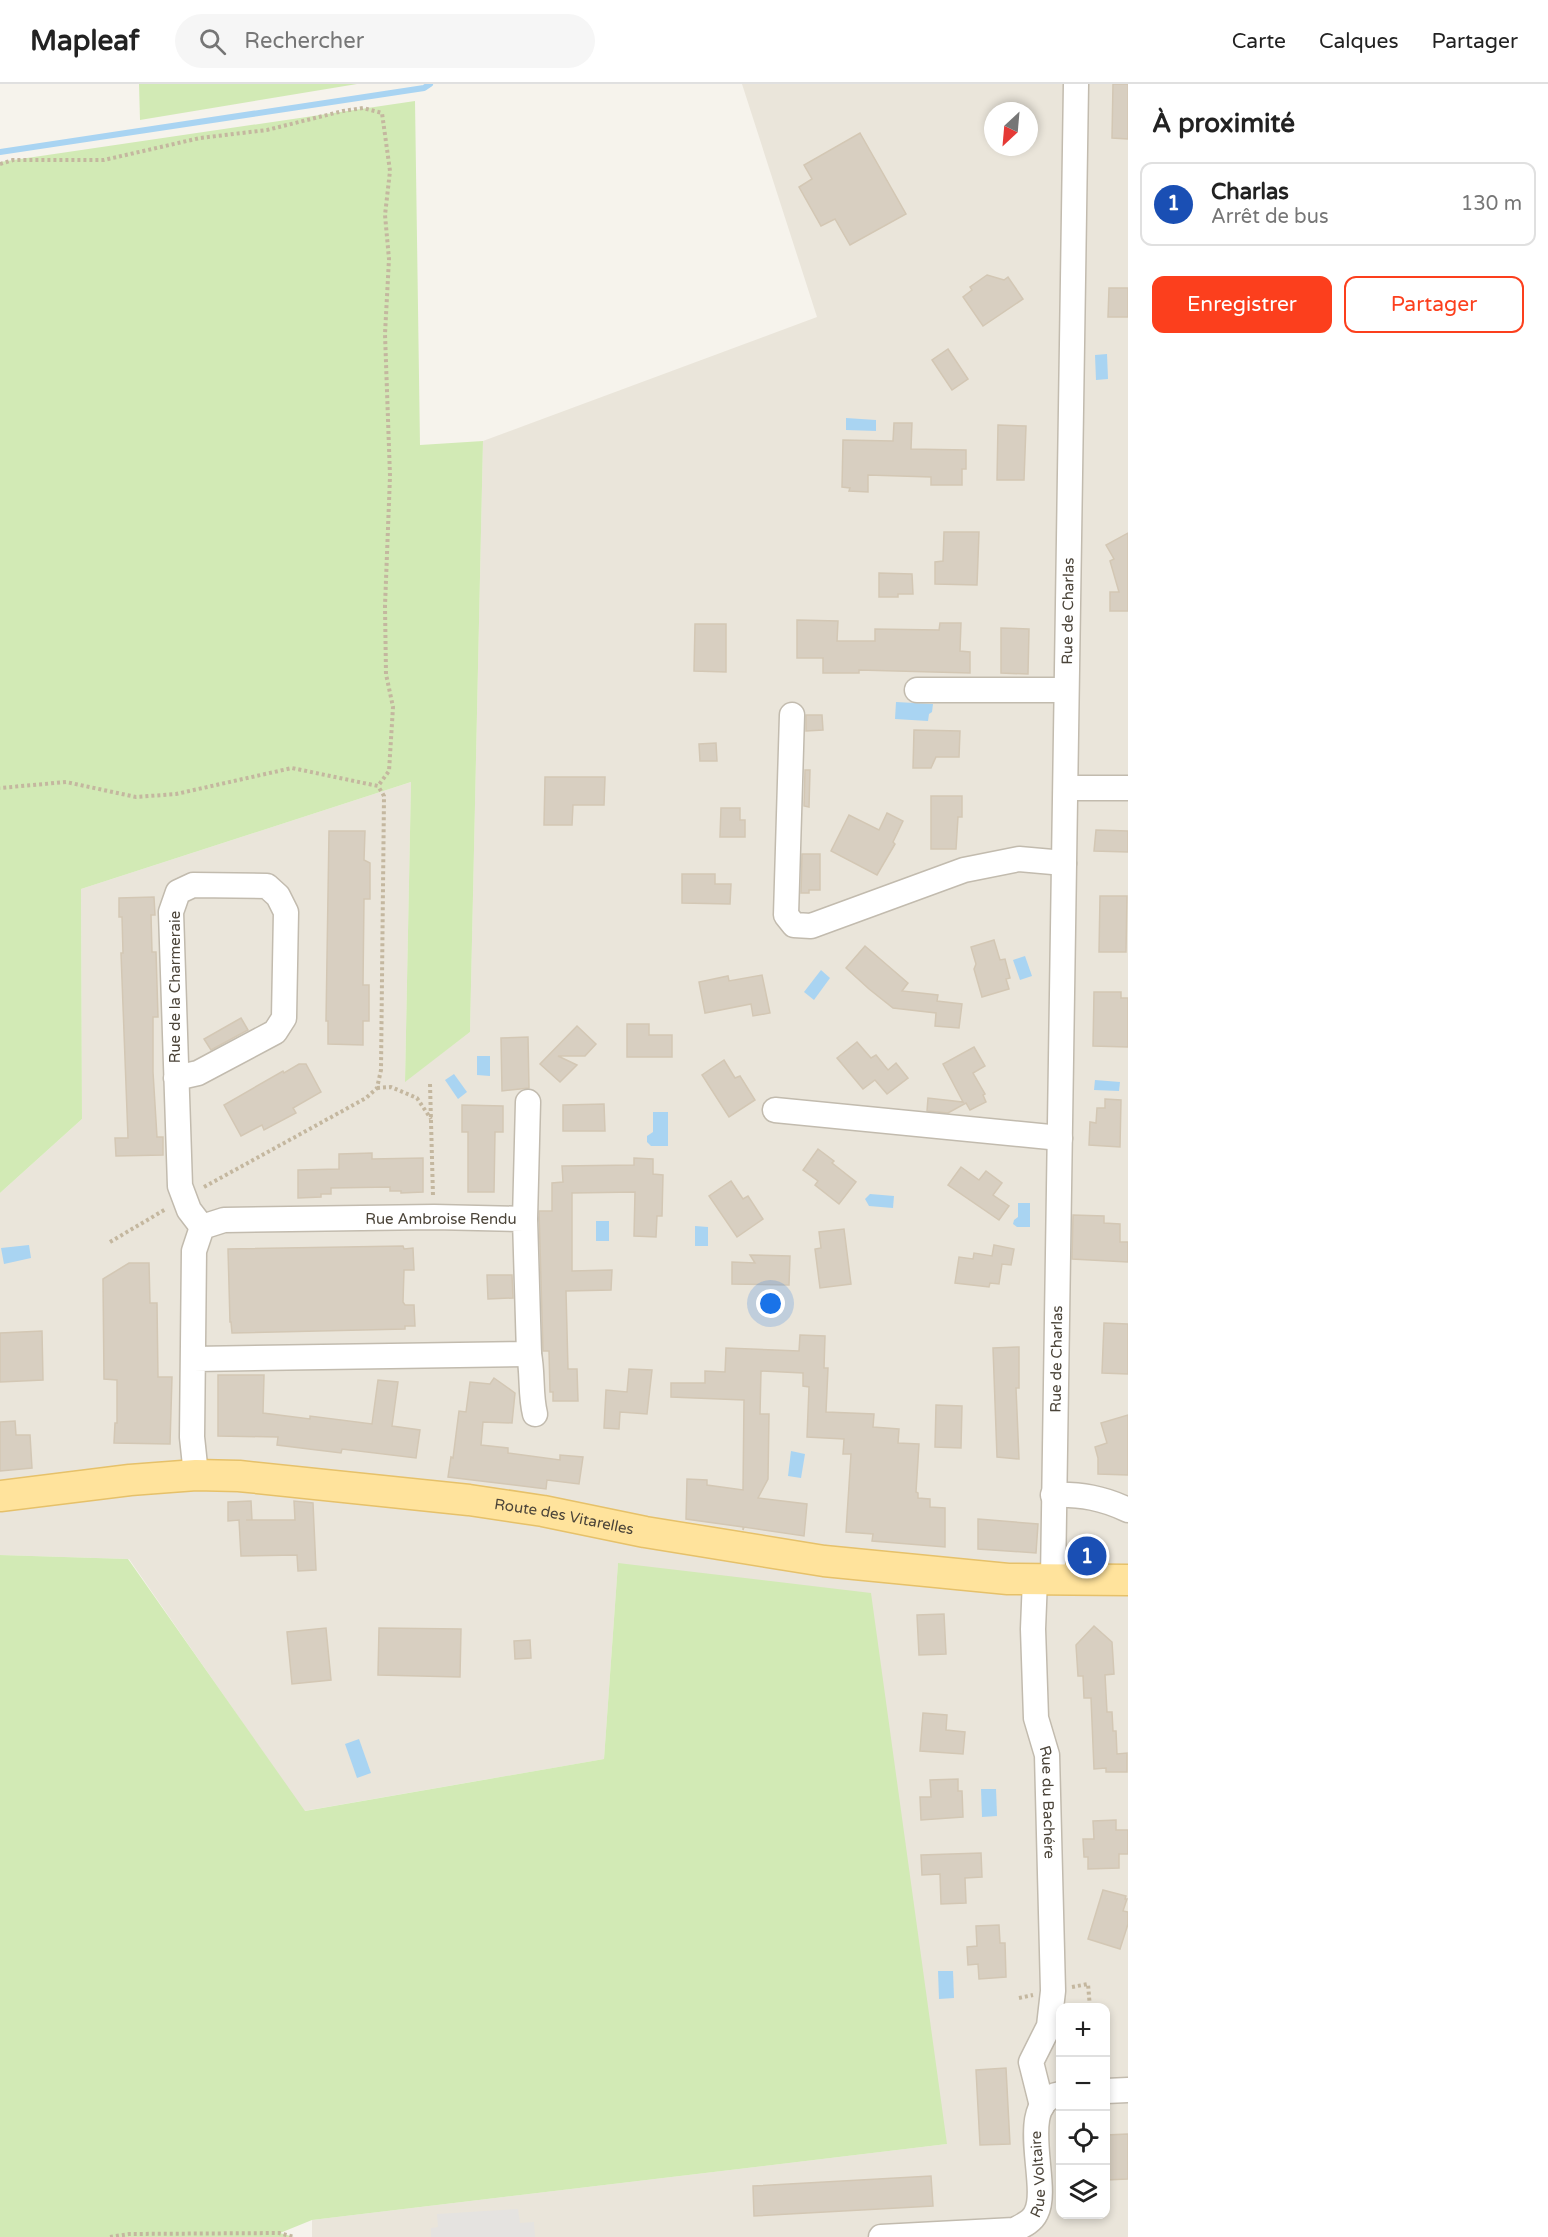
<!DOCTYPE html>
<html lang="fr">
<meta charset="utf-8">
<style>
body{margin:0;font-family:"Varela Round",sans-serif;background:#f6f6f6;color:#222}
.controls{position:absolute;right:18px;bottom:18px;display:grid;overflow:hidden;border-radius:12px;box-shadow:0 3px 9px #0003}
.controls button{width:54px;height:54px;display:grid;place-items:center;padding:0;border:0;border-bottom:2px solid #e0e0e0;background:#fff;color:#222;font:30px sans-serif}
.compass{position:absolute;left:984px;top:18px;width:54px;height:54px;border-radius:50%;background:#fff;box-shadow:0 3px 9px #0003;rotate:206deg}
.you{position:absolute;left:771px;top:1220px;width:21px;height:21px;margin:-15px;border:4px solid #fff;border-radius:50%;background:#1a73e8;box-shadow:0 0 0 9px #1a73e833}
.badge{display:grid;place-items:center;width:39px;height:39px;border-radius:50%;background:#fc3f1d;color:#fff;font-size:20px;font-weight:700}
.pin{position:absolute;translate:-50% -50%;border:3px solid #fff;box-shadow:0 2px 6px #0006}
.list{margin:0;padding:0;list-style:none}
h2{display:flex;justify-content:space-between;align-items:center;height:78px;margin:0;padding:0 24px;font-size:26px}
h2 small{font-size:20px;font-weight:400;color:#767676}
.list li{display:grid;grid-template-columns:39px 1fr auto;gap:18px;align-items:center;box-sizing:border-box;height:84px;margin:0 12px 12px;padding:0 12px;border:2px solid #e0e0e0;border-radius:12px}
.list b{display:block;font-size:22px;white-space:nowrap}
.list p{margin:0;font-size:20px;white-space:nowrap;color:#767676}
.list em{font-size:20px;font-style:normal;color:#767676}
.actions{display:flex;gap:12px;padding:18px 24px}
.actions a{flex:1;padding:14px 0;border:2px solid #fc3f1d;border-radius:12px;text-align:center;font-size:21px;color:#fc3f1d}
.actions .main{background:#fc3f1d;color:#fff}
.icon{flex:none;width:33px;height:33px;fill:none;stroke:currentColor;stroke-width:2;stroke-linecap:round;stroke-linejoin:round}
.map{position:relative;flex:none;width:1128px;height:2153px;overflow:hidden}
header{display:flex;align-items:center;gap:36px;box-sizing:border-box;height:84px;padding:0 30px;background:#fff;border-bottom:2px solid #e0e0e0}
header strong{font-size:28px}
nav{display:flex;gap:33px;margin-inline-start:auto;font-size:21px}
.search{width:420px;height:54px;background:#f6f6f6;display:flex;align-items:center;gap:15px;box-sizing:border-box;padding:0 21px;border-radius:33px;color:#767676;font-size:22px}
main{display:flex}
aside{flex:1;background:#fff}
.map>svg:first-child{display:block}
.residential{fill:#eae5da;fill-rule:evenodd}
.green{fill:#d2eab5}
.parking{fill:#e5e3e0}
.water{fill:#a9d4f2}
.lines{fill:none;stroke-linecap:round;stroke-linejoin:round}
.stream{stroke:#a9d4f2;stroke-width:6}
.building{fill:#d8cfc1;stroke:#d3c7b4;stroke-width:1.5}
.minor-casing{stroke:#c2bbae;stroke-width:27}
.major-casing{stroke:#e6c16a;stroke-width:33}
.path{stroke:#c4b79f;stroke-width:4;stroke-dasharray:3 3;stroke-linecap:butt}
.minor{stroke:#fff;stroke-width:24}
.major{stroke:#ffe39c;stroke-width:30}
.labels{text-anchor:middle;dominant-baseline:central;stroke-width:6;stroke-linejoin:round;paint-order:stroke}
.street-label{font-size:15px;fill:#4b4439;stroke:#fff}
</style>
<header>
<strong>Mapleaf</strong>
<div class="search"><svg class="icon" aria-label="search" viewBox="0 0 24 24"><circle cx="10" cy="10" r="6"/><path d="M15 15l6 6"/></svg>Rechercher</div>
<nav><a>Carte</a><a>Calques</a><a>Partager</a></nav>
</header>
<main>
<div class="map">
<svg width="1128" height="2153" viewBox="0 0 1128 2153">
<rect width="100%" height="100%" fill="#f6f3ec"/>
<path class="residential" d="M742 0H1128V2153H312V2136L947 2060 618 1479 604 1675 304 1727 129 1475 0 1471V1109L82 1035 81 805 411 698 405 997 470 948 483 357 817 233ZM993 27H1029V63H993ZM1060 1924H1106V2130H1060Z"/>
<g class="green">
<polygon points="139,0 357,0 140,36"/>
<polygon points="415,17 420,361 483,357 470,948 405,998 411,698 81,805 82,1035 0,1109 0,78"/>
<polygon points="0,1471 128,1475 305,1727 604,1675 618,1479 871,1509 947,2060 312,2136 280,2149 294,2153 0,2153"/>
</g>
<polygon class="parking" points="518,2125 520,2139 534,2138 535,2153 431,2153 431,2144 438,2143 437,2130"/>
<g class="water">
<polygon points="1107,270 1108,295 1096,296 1095,271"/>
<polygon points="846,334 876,336 876,347 846,346"/>
<polygon points="896,618 933,620 932,628 929,630 928,637 895,635"/>
<polygon points="1025,872 1032,892 1020,896 1013,876"/>
<polygon points="821,886 830,894 814,916 804,908"/>
<polygon points="477,972 490,972 490,992 477,991"/>
<polygon points="454,990 467,1008 458,1015 445,996"/>
<polygon points="1095,996 1120,998 1119,1007 1094,1006"/>
<polygon points="653,1028 668,1028 668,1062 651,1062 647,1058 647,1052 653,1048"/>
<polygon points="870,1110 894,1112 893,1124 869,1122 865,1115"/>
<polygon points="1018,1119 1030,1119 1030,1143 1017,1143 1013,1140 1014,1136 1018,1133"/>
<rect x="596" y="1137" width="13" height="20"/>
<polygon points="695,1142 708,1143 708,1162 695,1162"/>
<polygon points="29,1161 31,1174 4,1180 1,1164"/>
<polygon points="791,1367 805,1370 801,1394 788,1392"/>
<polygon points="359,1655 371,1689 357,1694 345,1660"/>
<polygon points="981,1705 996,1705 997,1732 982,1733"/>
<polygon points="938,1887 953,1887 954,1914 939,1915"/>
</g>
<g class="lines">
<polyline class="stream" points="0,68 424,4 430,0"/>
</g>
<g class="building">
<polygon points="1113,0 1128,0 1128,55 1112,54"/>
<polygon points="860,49 906,130 850,161 835,135 821,142 799,103 812,95 804,81"/>
<polygon points="987,191 1004,196 1008,193 1023,215 983,242 963,213 972,206 970,203"/>
<polygon points="1109,204 1128,204 1128,233 1108,233"/>
<polygon points="948,265 968,295 952,306 932,276"/>
<polygon points="894,339 912,339 911,365 966,366 966,385 962,385 962,401 931,401 931,393 868,391 868,408 849,407 850,404 842,403 843,356 893,357"/>
<polygon points="998,341 1026,342 1024,396 997,396"/>
<polygon points="944,448 979,448 977,501 935,500 935,478 943,477"/>
<polygon points="1128,449 1128,527 1110,527 1110,508 1119,508 1110,477 1114,475 1106,461"/>
<polygon points="879,489 912,490 913,510 898,510 898,513 879,513"/>
<polygon points="797,536 838,537 837,557 875,557 875,545 939,546 940,539 961,539 960,567 970,568 970,589 859,586 859,589 823,589 823,574 797,574"/>
<polygon points="695,540 726,540 726,588 694,587"/>
<polygon points="1001,544 1029,545 1028,590 1001,589"/>
<polygon points="806,631 822,631 823,646 806,647"/>
<polygon points="914,646 960,647 959,673 936,673 931,684 913,684"/>
<polygon points="716,659 717,677 700,677 699,660"/>
<polygon points="805,686 810,686 809,723 804,722"/>
<polygon points="545,693 605,693 604,721 573,721 572,741 544,741"/>
<polygon points="931,712 962,712 962,733 958,733 956,765 931,765"/>
<polygon points="721,724 740,724 740,736 745,736 745,753 720,753"/>
<polygon points="887,729 903,737 893,758 895,760 877,791 831,767 849,731 879,746"/>
<polygon points="1096,746 1128,747 1128,768 1094,767"/>
<polygon points="329,747 365,747 364,776 370,779 370,815 364,815 363,901 369,901 369,937 363,937 363,961 328,960 328,937 326,937"/>
<polygon points="802,770 820,770 820,806 809,806 809,809 801,809"/>
<polygon points="682,790 715,790 715,800 731,800 730,820 682,819"/>
<polygon points="1100,812 1127,812 1126,868 1099,868"/>
<polygon points="154,813 155,831 151,831 152,868 156,868 158,933 153,933 153,988 157,1053 163,1053 163,1071 116,1072 115,1054 128,1054 121,869 123,869 122,833 119,833 119,814"/>
<polygon points="994,856 1000,876 1005,875 1010,894 1006,895 1009,905 982,913 974,885 976,880 971,863"/>
<polygon points="865,862 908,899 902,907 938,911 937,917 962,920 959,944 935,942 936,929 893,924 869,905 846,884"/>
<polygon points="762,891 770,929 753,932 751,920 705,929 699,898 728,892 729,897"/>
<polygon points="1094,908 1121,908 1121,914 1128,914 1128,963 1093,962"/>
<polygon points="241,934 248,946 211,966 204,955"/>
<polygon points="627,940 649,940 649,951 672,951 672,973 627,973"/>
<polygon points="577,942 596,960 585,972 558,972 577,981 560,998 540,980"/>
<polygon points="528,953 529,1004 502,1007 501,954"/>
<polygon points="857,958 871,974 876,971 888,986 896,979 908,994 887,1010 875,996 863,1005 837,974"/>
<polygon points="974,963 985,982 973,989 985,1010 983,1011 986,1018 970,1026 966,1019 948,1029 927,1027 928,1014 963,1018 943,980"/>
<polygon points="724,976 735,994 740,992 755,1016 729,1033 702,991"/>
<polygon points="299,980 306,980 321,1008 293,1024 296,1029 264,1046 262,1041 241,1052 224,1021 283,987 284,989"/>
<polygon points="1105,1015 1121,1016 1120,1063 1089,1061 1090,1038 1096,1039 1097,1024 1105,1024"/>
<polygon points="604,1020 605,1047 563,1047 563,1021"/>
<polygon points="462,1021 503,1022 503,1048 495,1048 494,1108 468,1108 468,1048 462,1048"/>
<polygon points="818,1065 834,1077 832,1079 856,1098 839,1120 815,1101 818,1097 803,1086"/>
<polygon points="372,1069 372,1075 423,1074 423,1108 401,1109 401,1107 390,1107 390,1103 331,1104 331,1110 321,1110 321,1113 298,1114 298,1086 339,1085 339,1070"/>
<polygon points="634,1074 653,1075 653,1090 663,1091 662,1132 657,1132 656,1153 634,1152 635,1108 572,1109 572,1187 612,1186 611,1206 566,1207 568,1285 577,1285 578,1317 553,1317 553,1308 550,1308 549,1267 543,1267 539,1127 552,1127 552,1099 563,1098 562,1082 634,1081"/>
<polygon points="961,1083 979,1096 986,1087 1002,1099 993,1111 1009,1122 999,1136 948,1101"/>
<polygon points="731,1097 743,1115 748,1112 763,1135 737,1153 709,1112"/>
<polygon points="1073,1131 1104,1132 1104,1139 1120,1140 1120,1158 1128,1158 1128,1178 1072,1175"/>
<polygon points="844,1145 851,1200 820,1204 815,1165 821,1164 819,1148"/>
<polygon points="994,1161 1014,1165 1011,1181 1002,1180 999,1200 990,1199 989,1203 955,1199 959,1173 973,1175 974,1169 992,1172"/>
<polygon points="403,1162 404,1165 413,1164 414,1186 404,1186 403,1218 405,1221 414,1221 415,1242 405,1242 405,1245 232,1249 231,1238 230,1238 228,1165"/>
<polygon points="750,1171 790,1172 789,1201 732,1200 732,1178 755,1179"/>
<polygon points="129,1179 149,1179 150,1219 157,1219 158,1293 172,1293 170,1360 114,1359 115,1339 117,1339 117,1296 104,1295 103,1195"/>
<polygon points="487,1191 512,1191 513,1214 488,1215"/>
<polygon points="1104,1239 1128,1240 1128,1290 1102,1289"/>
<polygon points="42,1247 43,1296 0,1298 0,1249"/>
<polygon points="800,1251 825,1252 824,1284 828,1284 826,1328 874,1330 873,1343 899,1345 898,1359 919,1360 916,1408 918,1409 918,1414 930,1415 930,1423 945,1424 945,1463 872,1457 873,1450 846,1448 851,1370 843,1370 844,1355 807,1353 809,1303 803,1302 803,1289 761,1287 760,1330 769,1330 768,1395 758,1414 807,1420 804,1452 744,1443 743,1446 743,1443 686,1435 687,1395 707,1396 707,1401 743,1406 744,1316 671,1313 671,1299 705,1299 705,1287 725,1288 726,1264 799,1267"/>
<polygon points="1019,1263 1019,1304 1016,1304 1019,1375 997,1373 993,1264"/>
<polygon points="629,1285 652,1286 647,1330 620,1328 619,1345 604,1344 606,1306 627,1308"/>
<polygon points="218,1291 264,1291 263,1329 310,1335 310,1332 372,1340 378,1296 398,1298 392,1342 420,1346 416,1374 342,1365 341,1369 277,1361 278,1353 218,1352"/>
<polygon points="494,1294 515,1309 512,1339 483,1338 481,1361 508,1364 508,1369 560,1376 560,1371 583,1373 579,1400 547,1396 546,1405 448,1393 451,1373 453,1374 459,1327 466,1328 470,1298 490,1300"/>
<polygon points="936,1321 962,1322 961,1364 935,1363"/>
<polygon points="1128,1331 1128,1391 1098,1390 1098,1374 1095,1363 1107,1359 1101,1339"/>
<polygon points="15,1337 16,1351 30,1351 32,1384 0,1387 0,1338"/>
<polygon points="251,1417 252,1436 246,1436 295,1436 294,1417 313,1419 316,1486 298,1487 297,1471 241,1472 239,1436 228,1437 228,1418"/>
<polygon points="978,1435 1038,1440 1036,1469 978,1465"/>
<polygon points="944,1530 946,1570 919,1571 917,1531"/>
<polygon points="1094,1542 1112,1558 1114,1590 1105,1591 1107,1628 1112,1628 1113,1647 1116,1647 1117,1670 1127,1669 1127,1688 1106,1688 1106,1684 1094,1685 1091,1614 1084,1614 1083,1592 1078,1592 1076,1561"/>
<polygon points="326,1544 331,1596 292,1600 287,1548"/>
<polygon points="379,1544 461,1545 460,1593 378,1591"/>
<polygon points="530,1556 531,1574 515,1575 514,1557"/>
<polygon points="923,1629 947,1631 946,1646 965,1648 963,1670 920,1667"/>
<polygon points="958,1695 958,1707 962,1707 963,1733 921,1736 920,1713 931,1713 930,1696"/>
<polygon points="1116,1736 1116,1746 1128,1746 1128,1770 1119,1770 1119,1784 1088,1785 1088,1773 1084,1773 1083,1755 1094,1755 1093,1737"/>
<polygon points="981,1769 982,1793 965,1794 966,1819 941,1820 940,1790 922,1791 921,1771"/>
<polygon points="1103,1806 1126,1812 1125,1815 1127,1815 1123,1827 1128,1828 1128,1840 1120,1865 1088,1855"/>
<polygon points="999,1841 1000,1859 1005,1859 1006,1893 979,1895 978,1880 968,1881 967,1863 977,1862 976,1842"/>
<polygon points="1006,1984 1010,2060 980,2061 976,1986"/>
<polygon points="1128,2050 1128,2095 1106,2096 1106,2051"/>
<polygon points="931,2092 933,2122 754,2132 753,2102"/>
</g>
<g class="lines">
<defs>
<g id="minor">
<polyline points="917,606 1066,606"/>
<polyline points="792,631 786,831 794,841 811,842 964,786 1019,775 1064,779"/>
<polyline points="1066,704 1128,704"/>
<polyline points="176,994 198,989 275,948 284,934 286,828 278,812 267,802 193,801 178,808 171,828 180,1102 189,1126 202,1143"/>
<polyline points="775,1026 1060,1054"/>
<polyline points="525,1135 528,1018"/>
<path d="M529 1270C533 1290 530 1310 535 1330"/>
<polyline points="194,1275 529,1270 525,1135 434,1133 224,1136 202,1143 194,1167 192,1353 196,1391"/>
<path d="M1053 1411C1081 1410 1103 1414 1128 1426"/>
<path id="s1" d="M1035 1495 1033 1545 1036 1634 1047 1671 1053 1907 1049 1942 1031 1978 1042 2022"/>
<path id="s2" d="M1053 1495 1076 0"/>
<polyline points="1106,2007 1128,2006"/>
<path id="s3" d="M881 2153 1014 2146C1022 2142 1032 2138 1036 2129 1051 2101 1014 2018 1060 2010"/>
</g>
<g id="major">
<path id="s4" d="M0 1412 130 1396 196 1391 239 1392 469 1416 543 1427 645 1448 824 1477 1008 1495 1128 1496"/>
</g>
</defs>
<use href="#minor" class="minor-casing"/>
<use href="#major" class="major-casing"/>
<g class="path">
<polyline points="0,80 13,76 104,76 200,54 267,46 343,27 363,24 382,29 390,87 385,131 389,175 385,250 390,392 385,522 386,590 393,623 389,687 378,702 292,684 176,710 136,713 66,698 0,704"/>
<polyline points="430,1000 433,1112"/>
<polyline points="377,1004 391,1003 417,1014 431,1035"/>
<polyline points="204,1103 366,1014 377,1004 381,986 384,712 378,702"/>
<polyline points="110,1158 166,1125"/>
<polyline points="1072,1903 1088,1900 1090,1924"/>
<polyline points="1019,1914 1033,1911"/>
<polyline points="110,2153 129,2150 279,2149 294,2153"/>
</g>
<use href="#minor" class="minor"/>
<use href="#major" class="major"/>
</g>
<g class="labels">
<g class="street-label">
<text stroke="none"><textPath href="#s2" startOffset="968">Rue de Charlas</textPath></text>
<text transform="translate(175 903) rotate(-90)">Rue de la Charmeraie</text>
<text x="441" y="1135">Rue Ambroise Rendu</text>
<text stroke="none"><textPath href="#s2" startOffset="220">Rue de Charlas</textPath></text>
<text stroke="none"><textPath href="#s4" startOffset="568">Route des Vitarelles</textPath></text>
<text stroke="none"><textPath href="#s1" startOffset="225">Rue du Bachére</textPath></text>
<text stroke="none"><textPath href="#s3" startOffset="201">Rue Voltaire</textPath></text>
</g>
</g>
</svg>
<div class="controls">
<button>+</button>
<button>−</button>
<button><svg class="icon" aria-label="locate" viewBox="0 0 24 24"><circle cx="12" cy="12" r="6"/><path d="M12 2v4M12 18v4M2 12h4M18 12h4"/></svg></button>
<button><svg class="icon" aria-label="layers" viewBox="0 0 24 24"><path d="M12 4l9 5-9 5-9-5zM3 14l9 5 9-5"/></svg></button>
</div>
<svg class="compass" viewBox="-18 -18 36 36"><path d="M0-13l5 13h-10z" fill="#e53935"/><path d="M0 13l5-13h-10z" fill="#767676"/></svg>
<div class="you"></div>
<div class="pin badge" style="left:1087px;top:1472px;background:#1a4fb4">1</div>
</div>
<aside>
<h2>À proximité<small></small></h2>
<ul class="list">
<li><span class="badge" style="background:#1a4fb4">1</span><div><b>Charlas</b><p>Arrêt de bus</p></div><em>130 m</em></li>
</ul>
<div class="actions"><a class="main">Enregistrer</a><a>Partager</a></div>
</aside>
</main>
